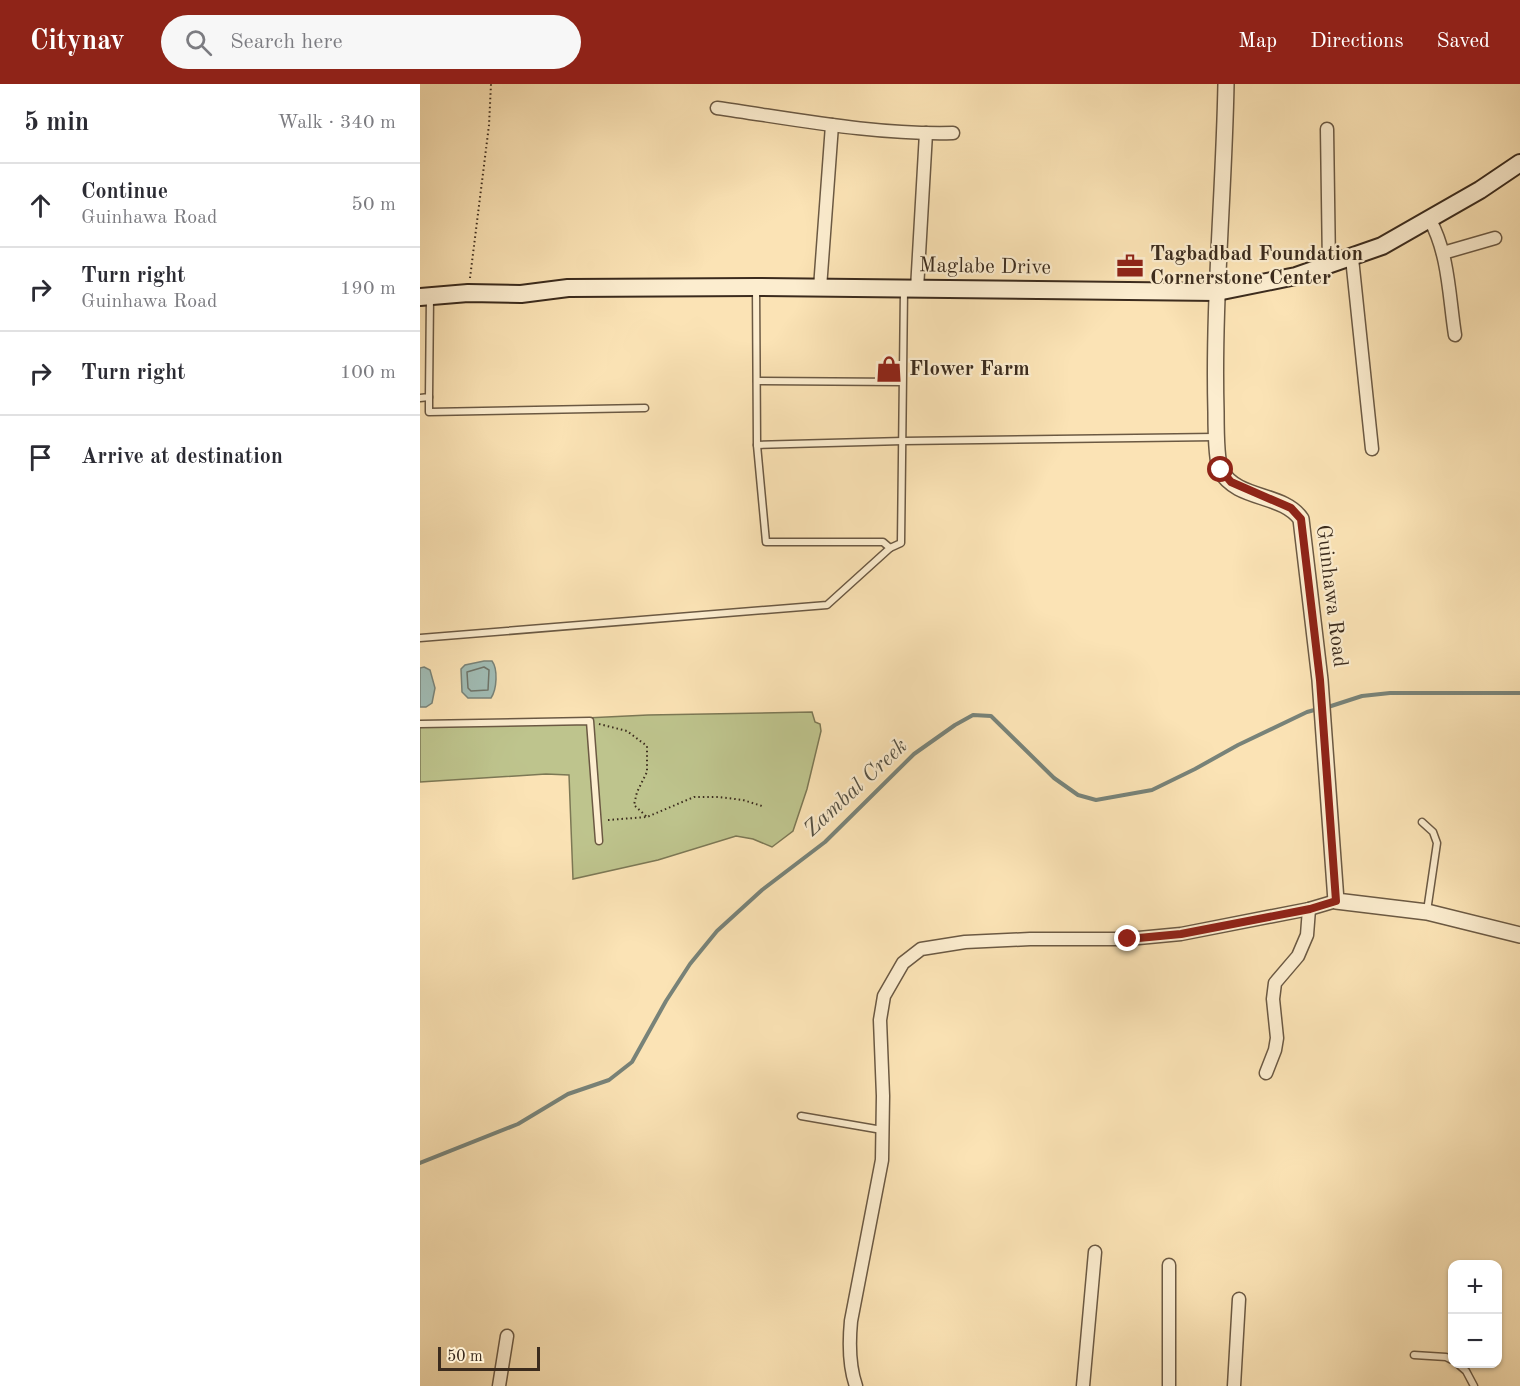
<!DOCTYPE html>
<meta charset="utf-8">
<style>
body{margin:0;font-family:"Old Standard TT",serif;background:#f7f7f7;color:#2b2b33}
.controls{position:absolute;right:18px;bottom:18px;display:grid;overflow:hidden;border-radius:12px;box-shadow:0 2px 4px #0004}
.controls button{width:54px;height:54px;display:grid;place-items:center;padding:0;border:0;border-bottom:2px solid #e1e1e2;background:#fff;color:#2b2b33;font:30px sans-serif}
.scale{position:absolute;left:18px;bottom:15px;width:102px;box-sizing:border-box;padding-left:6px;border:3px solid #3b2b1d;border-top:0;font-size:16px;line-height:21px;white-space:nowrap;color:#3b2b1d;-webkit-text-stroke:4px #fcedcf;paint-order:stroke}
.stop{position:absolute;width:18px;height:18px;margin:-14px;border:4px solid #8f2418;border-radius:50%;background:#fff}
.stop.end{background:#8f2418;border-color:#fff;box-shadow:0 2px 6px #0008}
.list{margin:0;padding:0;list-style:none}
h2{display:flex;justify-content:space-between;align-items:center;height:78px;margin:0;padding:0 24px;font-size:26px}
h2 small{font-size:20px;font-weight:400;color:#7c7c81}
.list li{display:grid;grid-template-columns:39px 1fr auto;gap:18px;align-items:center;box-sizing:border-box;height:84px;padding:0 24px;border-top:2px solid #e1e1e2}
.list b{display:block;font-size:22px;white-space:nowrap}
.list p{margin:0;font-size:20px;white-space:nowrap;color:#7c7c81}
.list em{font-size:20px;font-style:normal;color:#7c7c81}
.icon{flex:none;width:33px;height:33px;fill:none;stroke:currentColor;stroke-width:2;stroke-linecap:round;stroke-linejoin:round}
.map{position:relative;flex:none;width:1100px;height:1302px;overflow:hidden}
header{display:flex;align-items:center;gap:36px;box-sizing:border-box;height:84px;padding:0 30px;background:#8f2418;color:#fff}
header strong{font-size:28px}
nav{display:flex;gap:33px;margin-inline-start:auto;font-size:21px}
.search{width:420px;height:54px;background:#f7f7f7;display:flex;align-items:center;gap:15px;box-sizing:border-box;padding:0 21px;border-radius:33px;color:#7c7c81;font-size:22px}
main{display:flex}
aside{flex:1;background:#fff}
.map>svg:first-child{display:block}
.green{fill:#bec48d;stroke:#7c7855;stroke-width:1.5}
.water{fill:#a1bdb6;stroke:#788379;stroke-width:1.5}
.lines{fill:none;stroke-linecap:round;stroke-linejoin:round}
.shore{stroke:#6e746a;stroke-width:1.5}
.stream{stroke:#788379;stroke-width:4}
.service-casing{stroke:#6b5943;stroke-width:9}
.minor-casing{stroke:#6b5943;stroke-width:15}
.tertiary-casing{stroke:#6b5943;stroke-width:18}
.secondary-casing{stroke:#3b2b1d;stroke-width:20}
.path{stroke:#3b2b1d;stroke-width:2;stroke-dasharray:1.5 3;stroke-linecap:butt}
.service{stroke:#fcedcf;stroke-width:6}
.minor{stroke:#fcedcf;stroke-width:12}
.tertiary{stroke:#fcedcf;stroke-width:15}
.secondary{stroke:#fcedcf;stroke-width:16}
.route{stroke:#8f2418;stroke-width:8}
.labels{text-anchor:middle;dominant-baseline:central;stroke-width:4.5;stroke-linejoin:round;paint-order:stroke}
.poi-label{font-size:21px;font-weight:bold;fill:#3b2b1d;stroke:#fcedcf;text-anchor:start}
.street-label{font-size:21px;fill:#3b2b1d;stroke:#fcedcf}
.water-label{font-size:22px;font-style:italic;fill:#545043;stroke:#fcedcf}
</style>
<header>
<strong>Citynav</strong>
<div class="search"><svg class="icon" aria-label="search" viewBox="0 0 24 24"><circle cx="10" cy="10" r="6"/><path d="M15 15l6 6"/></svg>Search here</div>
<nav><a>Map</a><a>Directions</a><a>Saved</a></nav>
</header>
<main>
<aside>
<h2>5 min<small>Walk · 340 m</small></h2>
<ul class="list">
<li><svg class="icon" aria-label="ahead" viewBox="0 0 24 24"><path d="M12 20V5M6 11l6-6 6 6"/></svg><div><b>Continue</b><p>Guinhawa Road</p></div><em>50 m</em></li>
<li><svg class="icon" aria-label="right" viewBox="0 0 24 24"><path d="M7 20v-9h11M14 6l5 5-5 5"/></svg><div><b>Turn right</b><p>Guinhawa Road</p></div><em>190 m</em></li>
<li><svg class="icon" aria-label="right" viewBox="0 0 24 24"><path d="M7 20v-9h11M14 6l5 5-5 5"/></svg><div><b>Turn right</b></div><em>100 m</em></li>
<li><svg class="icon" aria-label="arrive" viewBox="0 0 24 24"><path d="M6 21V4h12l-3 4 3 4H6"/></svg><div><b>Arrive at destination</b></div></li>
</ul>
</aside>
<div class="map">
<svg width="1100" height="1302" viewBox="0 0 1100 1302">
<rect width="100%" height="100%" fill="#fbe3b5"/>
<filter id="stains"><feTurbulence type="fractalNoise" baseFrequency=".00333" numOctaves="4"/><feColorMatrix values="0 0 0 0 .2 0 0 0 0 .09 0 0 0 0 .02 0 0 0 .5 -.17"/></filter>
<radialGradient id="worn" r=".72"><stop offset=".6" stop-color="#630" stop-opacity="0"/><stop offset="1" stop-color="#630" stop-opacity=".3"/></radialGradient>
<polygon class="green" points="392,628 395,638 400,640 401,647 387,705 373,747 352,763 333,755 316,752 238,776 153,795 149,691 126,690 0,698 0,642 228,631"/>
<g class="water">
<path d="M64 577H72C78 585 77 605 71 614H48L42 608 41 585 45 581Z"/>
<polygon points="4,583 10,586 15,604 12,619 6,623 0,623 0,584"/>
</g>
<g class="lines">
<polygon class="shore" points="64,583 69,586 68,606 51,607 48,604 47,588"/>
<g class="stream">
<polyline points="905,624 942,612 970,609 1100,609"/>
<polyline points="0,1079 98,1040 148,1010 189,996 212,978 246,917 270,880 297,847 342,806 405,758 494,670 535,641 553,631 571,632 634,694 658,711 676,716 732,706 775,685 818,661 887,628 898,625"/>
</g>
<defs>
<g id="service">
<polyline points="337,297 482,298"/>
<polyline points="9,313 9,328 225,324"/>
<polyline points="0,314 9,313 10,212"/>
<polyline points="337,361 483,357 796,353"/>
<polyline points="470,464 481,459 484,205"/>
<polyline points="0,554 407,521 470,464 463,458 346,458 337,361 336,203"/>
<polyline points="0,640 170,637 179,757"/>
<polyline points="1002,738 1013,748 1017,759 1007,827"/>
<polyline points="381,1032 462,1046"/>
<polyline points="994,1271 1026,1273 1032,1276"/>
<polyline points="1038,1280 1046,1287 1054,1302"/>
</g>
<g id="minor">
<path d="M297 24C375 35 454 51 533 49"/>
<polyline points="907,45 909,182"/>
<path d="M1010 136C1029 171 1029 213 1035 251"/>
<polyline points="1023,169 1075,154"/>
<polyline points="932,174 952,365"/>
<polyline points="400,204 412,41"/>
<polyline points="497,205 506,49"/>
<polyline points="846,989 855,966 857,954 853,915 855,899 878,872 887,851 889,825"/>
<polyline points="79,1302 87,1252"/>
<path d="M436 1302C429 1282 429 1258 431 1237L462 1076 463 1012 460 936 464 912 483 879 501 865 545 858 610 855H708L761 850 889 825 916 817"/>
<polyline points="663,1302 675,1168"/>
<polyline points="749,1302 749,1181"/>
<polyline points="814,1302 819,1215"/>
</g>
<path id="tertiary" d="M806 0C804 109 793 219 796 328 796 341 796 377 801 387 817 416 863 409 881 435L900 596 916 817 1007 828 1100 851"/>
<polyline id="secondary" points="0,213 48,209 101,210 148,204 336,203 797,208 876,192 962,162 1060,106 1100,79"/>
</defs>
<use href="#service" class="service-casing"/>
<use href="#minor" class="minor-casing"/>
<use href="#tertiary" class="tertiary-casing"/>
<use href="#secondary" class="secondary-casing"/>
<g class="path">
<polyline points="50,194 69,41 71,0"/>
<polyline points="179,640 207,647 227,662 227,688 217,708 214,721 227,733"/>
<polyline points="188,736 227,733 274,713 299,713 323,716 342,722"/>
</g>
<use href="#service" class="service"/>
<use href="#minor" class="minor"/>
<use href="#tertiary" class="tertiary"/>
<use href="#secondary" class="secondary"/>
</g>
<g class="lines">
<polyline class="route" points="708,855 761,850 890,825 916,817 900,596 881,435 871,424 811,398 801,386"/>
</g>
<defs>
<symbol id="office-bare" viewBox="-9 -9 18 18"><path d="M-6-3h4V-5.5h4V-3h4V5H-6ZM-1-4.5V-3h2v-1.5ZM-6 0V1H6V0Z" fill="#8f2418" stroke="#fcedcf" stroke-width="2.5" paint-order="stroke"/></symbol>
<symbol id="shop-bare" viewBox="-9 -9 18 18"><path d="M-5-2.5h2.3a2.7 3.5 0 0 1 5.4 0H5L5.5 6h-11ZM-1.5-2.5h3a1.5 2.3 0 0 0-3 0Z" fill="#8f2418" stroke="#fcedcf" stroke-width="2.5" paint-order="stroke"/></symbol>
</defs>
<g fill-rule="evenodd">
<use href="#office-bare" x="691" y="163" width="38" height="38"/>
<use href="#shop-bare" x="450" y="266" width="38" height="38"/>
</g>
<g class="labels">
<g class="poi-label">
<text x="730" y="170">Tagbadbad Foundation<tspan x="730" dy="24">Cornerstone Center</tspan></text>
<text x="489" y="285">Flower Farm</text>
</g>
<g class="street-label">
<text transform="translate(565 183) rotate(1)">Maglabe Drive</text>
<text transform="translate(911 512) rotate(83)">Guinhawa Road</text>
</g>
<g class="water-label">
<text transform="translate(436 704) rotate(-43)">Zambal Creek</text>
</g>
</g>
<rect width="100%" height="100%" filter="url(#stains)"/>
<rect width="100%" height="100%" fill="url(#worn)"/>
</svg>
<div class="controls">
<button>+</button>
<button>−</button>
</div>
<div class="scale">50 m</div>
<div class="stop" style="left:801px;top:386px"></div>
<div class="stop end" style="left:708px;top:855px"></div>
</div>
</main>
